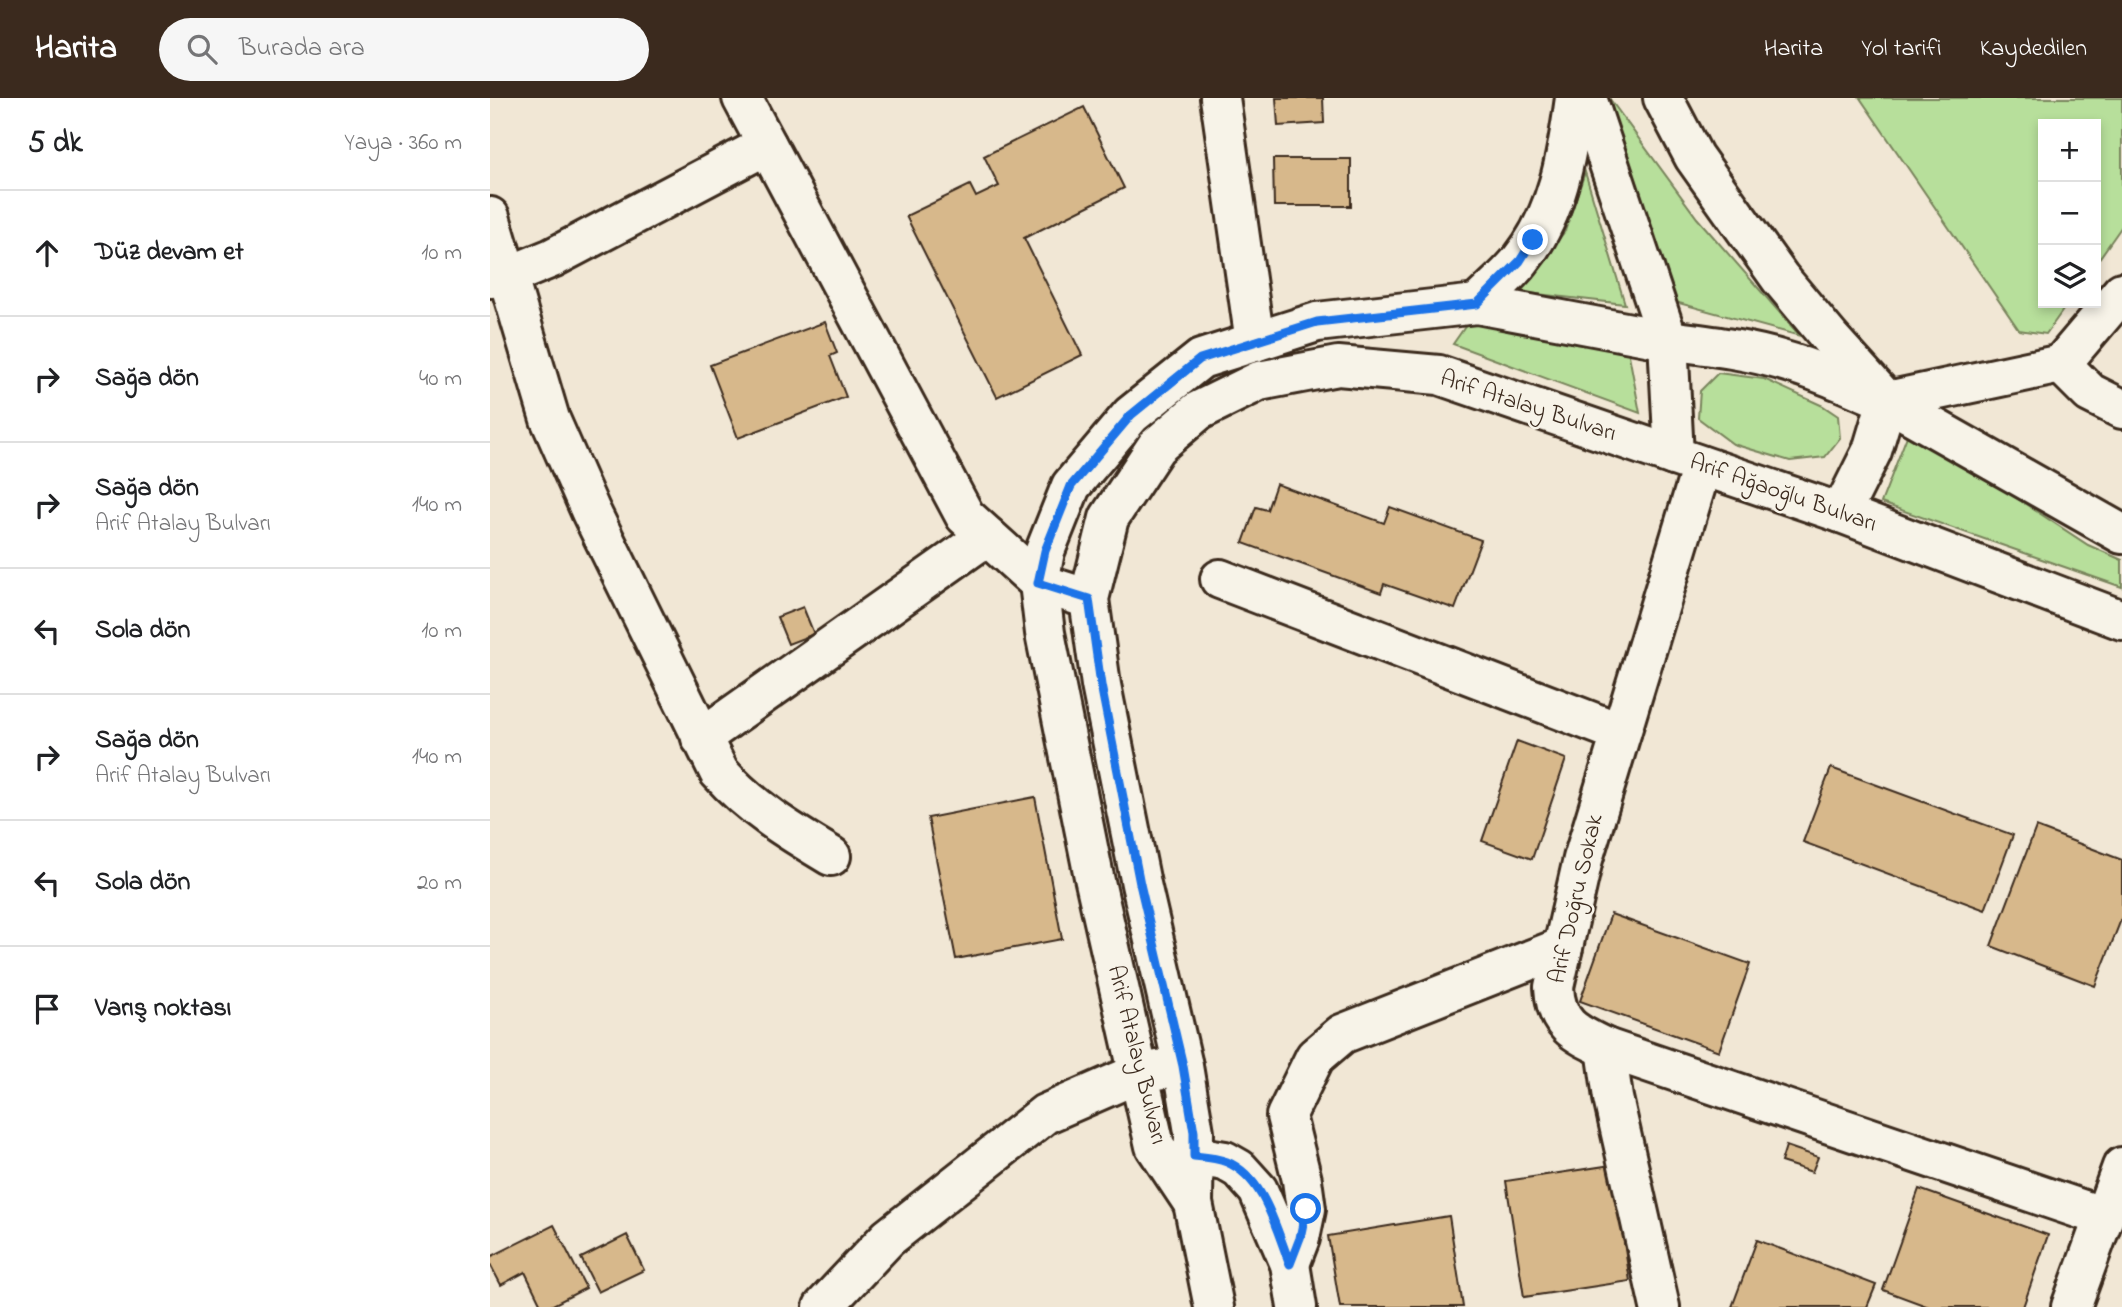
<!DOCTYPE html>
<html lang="tr">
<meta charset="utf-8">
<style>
body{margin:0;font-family:"Indie Flower",sans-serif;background:#f6f6f6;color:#202124}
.controls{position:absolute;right:21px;top:21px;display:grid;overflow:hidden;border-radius:0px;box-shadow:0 4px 10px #0003}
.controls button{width:63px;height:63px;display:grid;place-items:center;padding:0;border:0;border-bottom:2px solid #e0e0e0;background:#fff;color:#202124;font:35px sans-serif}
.stop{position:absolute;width:21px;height:21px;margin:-16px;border:5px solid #1a73e8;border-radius:50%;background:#fff}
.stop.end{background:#1a73e8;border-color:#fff;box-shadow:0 2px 7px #0008}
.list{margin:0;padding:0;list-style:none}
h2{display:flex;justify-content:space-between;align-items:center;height:91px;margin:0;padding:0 28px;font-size:30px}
h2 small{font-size:23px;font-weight:400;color:#757577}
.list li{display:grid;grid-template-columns:46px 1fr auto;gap:21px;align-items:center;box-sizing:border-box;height:126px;padding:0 28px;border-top:2px solid #e0e0e0}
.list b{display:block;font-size:26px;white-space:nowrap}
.list p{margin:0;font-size:23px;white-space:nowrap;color:#757577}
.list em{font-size:23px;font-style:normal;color:#757577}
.icon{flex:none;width:38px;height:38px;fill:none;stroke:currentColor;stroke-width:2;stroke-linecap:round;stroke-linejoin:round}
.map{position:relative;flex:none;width:1632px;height:1209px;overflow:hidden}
header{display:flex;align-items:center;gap:42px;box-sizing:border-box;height:98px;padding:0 35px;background:#3b2a1e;color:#fff}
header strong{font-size:33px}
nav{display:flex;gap:38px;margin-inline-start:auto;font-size:24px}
.search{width:490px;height:63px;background:#f6f6f6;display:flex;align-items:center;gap:18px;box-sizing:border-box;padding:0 24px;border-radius:38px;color:#757577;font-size:26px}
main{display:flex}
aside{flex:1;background:#fff}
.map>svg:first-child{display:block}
.green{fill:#b7df9b;stroke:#79845c;stroke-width:2}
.building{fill:#d7b88b;stroke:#3b2a1e;stroke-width:2}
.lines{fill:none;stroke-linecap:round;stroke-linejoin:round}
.minor-casing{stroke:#3b2a1e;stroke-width:44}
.major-casing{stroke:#3b2a1e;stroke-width:44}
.highway-casing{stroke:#3b2a1e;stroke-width:44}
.minor{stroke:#f7f3e8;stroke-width:38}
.major{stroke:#f7f3e8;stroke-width:38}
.highway{stroke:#f7f3e8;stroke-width:38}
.route{stroke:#1a73e8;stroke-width:9}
.labels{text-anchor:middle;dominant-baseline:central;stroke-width:5;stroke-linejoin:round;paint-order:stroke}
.street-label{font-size:24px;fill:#3b2a1e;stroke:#f7f3e8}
</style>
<header>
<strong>Harita</strong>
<div class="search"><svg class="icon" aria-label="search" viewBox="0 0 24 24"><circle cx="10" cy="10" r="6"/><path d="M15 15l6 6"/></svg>Burada ara</div>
<nav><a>Harita</a><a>Yol tarifi</a><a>Kaydedilen</a></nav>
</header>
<main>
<aside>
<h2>5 dk<small>Yaya · 360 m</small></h2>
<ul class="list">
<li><svg class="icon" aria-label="ahead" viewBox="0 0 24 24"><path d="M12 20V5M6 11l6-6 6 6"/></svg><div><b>Düz devam et</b></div><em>10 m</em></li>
<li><svg class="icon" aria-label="right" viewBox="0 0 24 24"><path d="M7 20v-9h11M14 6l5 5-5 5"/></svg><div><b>Sağa dön</b></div><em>40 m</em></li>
<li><svg class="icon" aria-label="right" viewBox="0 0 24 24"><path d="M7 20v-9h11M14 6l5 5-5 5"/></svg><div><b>Sağa dön</b><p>Arif Atalay Bulvarı</p></div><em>140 m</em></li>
<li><svg class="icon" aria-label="left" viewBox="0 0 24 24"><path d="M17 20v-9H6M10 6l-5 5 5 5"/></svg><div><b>Sola dön</b></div><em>10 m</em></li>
<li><svg class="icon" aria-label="right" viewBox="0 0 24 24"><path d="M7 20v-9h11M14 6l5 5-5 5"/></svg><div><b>Sağa dön</b><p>Arif Atalay Bulvarı</p></div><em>140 m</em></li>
<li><svg class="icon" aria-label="left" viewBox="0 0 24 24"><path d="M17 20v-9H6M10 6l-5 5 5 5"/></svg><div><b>Sola dön</b></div><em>20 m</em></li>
<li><svg class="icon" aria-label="arrive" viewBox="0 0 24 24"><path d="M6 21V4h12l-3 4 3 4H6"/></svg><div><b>Varış noktası</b></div></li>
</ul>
</aside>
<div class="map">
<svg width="1632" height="1209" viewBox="0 0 1632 1209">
<rect width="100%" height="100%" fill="#f1e7d5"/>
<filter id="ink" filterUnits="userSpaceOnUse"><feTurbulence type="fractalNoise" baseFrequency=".0143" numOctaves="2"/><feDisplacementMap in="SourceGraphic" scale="14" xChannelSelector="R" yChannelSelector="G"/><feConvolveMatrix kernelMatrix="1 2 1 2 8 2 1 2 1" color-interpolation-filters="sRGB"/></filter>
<g filter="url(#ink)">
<g class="green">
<polygon points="1116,0 1119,0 1207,120 1310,238 1174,201"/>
<polygon points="1370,0 1632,0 1632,128 1606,165 1606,26 1553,26 1553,205 1578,205 1556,236 1529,232"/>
<polygon points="1095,74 1135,206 1029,194 1075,133"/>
<polygon points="979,223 1136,241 1150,315 963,246"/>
<polygon points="1228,275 1274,281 1333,308 1348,318 1350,340 1335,359 1300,363 1243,346 1208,320 1210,293"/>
<polygon points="1417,338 1464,359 1598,447 1632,462 1632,489 1391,405"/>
</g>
<g class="building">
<polygon points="786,0 833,0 834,25 788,28"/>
<polygon points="594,9 634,90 534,140 592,257 507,299 416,118 480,87 486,99 509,88 494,58"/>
<polygon points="783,61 861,61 861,108 784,108"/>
<polygon points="335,224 347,255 340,258 356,299 248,340 220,267"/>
<polygon points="786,386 894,425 900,409 991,442 965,511 894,486 891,495 753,445 766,409 777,412"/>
<polygon points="313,509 324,536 298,546 287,519"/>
<polygon points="1027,643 1076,661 1042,761 992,743"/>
<polygon points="1341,670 1523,737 1495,812 1313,744"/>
<polygon points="545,699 572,841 466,861 438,720"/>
<polygon points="1546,729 1632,762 1632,819 1605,888 1501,848"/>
<polygon points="1121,816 1260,866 1229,953 1090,903"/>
<polygon points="1296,1048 1328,1059 1322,1074 1291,1064"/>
<polygon points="1122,1067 1140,1183 1034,1199 1016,1083"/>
<polygon points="1429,1091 1558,1137 1533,1209 1439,1209 1393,1192"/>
<polygon points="959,1118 973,1209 850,1209 838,1138"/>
<polygon points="64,1127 96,1190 59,1209 52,1209 35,1174 11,1187 0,1166 0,1159"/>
<polygon points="137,1137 154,1172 108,1194 91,1160"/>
<polygon points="1267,1142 1386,1187 1377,1209 1242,1209"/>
</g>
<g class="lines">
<defs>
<g id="minor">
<polyline points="252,0 475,418 549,485 599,501"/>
<polyline points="730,0 765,244"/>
<path d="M0 119 60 321 101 414 229 674C261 710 299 733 341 758"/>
<polyline points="0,180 18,178 62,160 277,47"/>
<polyline points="1571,266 1600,295 1632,311"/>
<polyline points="1397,303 1571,266 1632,194"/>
<path d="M1212 368 1093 761 1064 889C1066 927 1084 935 1116 950L1614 1119"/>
<polyline points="730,481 1131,635"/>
<polyline points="211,640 497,438"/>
<polyline points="1116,950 1123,1000 1170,1209"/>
<polyline points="704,1058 735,1063 749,1071 768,1092 800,1166 807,1209"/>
<polyline points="800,1166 810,1140 816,1111 812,1082 796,1018 825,959 852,936 1073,849"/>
<polyline points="333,1209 398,1140 555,1016 649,975 693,968"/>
<polyline points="1581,1209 1632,1069"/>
</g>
<g id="major">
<path d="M987 206C1001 192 1017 179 1030 163 1068 116 1077 58 1085 0"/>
<polyline points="703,1105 665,1048 604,779 555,535 549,485 555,453 581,388 641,317 711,261 827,224 987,206 1178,242"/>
<polyline points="724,1209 703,1105 704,1034 693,968 651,786 611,587 599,501 619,420 666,349 708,313 769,283 848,268 949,277 1184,358"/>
</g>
<g id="highway">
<polyline points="1097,0 1178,242 1184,358 1351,415 1632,522"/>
<polyline points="1173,0 1204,59 1290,180 1340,240 1397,303 1632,436"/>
<path d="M1178 242C1216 247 1254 251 1291 262 1327 272 1362 288 1397 303L1382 353 1351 415"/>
</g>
</defs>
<use href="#minor" class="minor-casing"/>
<use href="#major" class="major-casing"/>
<use href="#highway" class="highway-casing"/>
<use href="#minor" class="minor"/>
<use href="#major" class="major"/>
<use href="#highway" class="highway"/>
</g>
</g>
<g class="lines" filter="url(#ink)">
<path class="route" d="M816 1111 810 1140 800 1166C786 1132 775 1080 737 1064 727 1060 714 1059 704 1058V1034L693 968 650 786 611 587 599 501 548 485 555 453 581 388 641 317 710 261 827 224 987 206 1030 163 1043 142"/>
</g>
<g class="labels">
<g class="street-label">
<text transform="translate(1038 309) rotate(18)">Arif Atalay Bulvarı</text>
<text transform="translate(1293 396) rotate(19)">Arif Ağaoğlu Bulvarı</text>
<text transform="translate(1087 801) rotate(-77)">Arif Doğru Sokak</text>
<text transform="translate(646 957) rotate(76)">Arif Atalay Bulvarı</text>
</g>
</g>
</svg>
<div class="controls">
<button>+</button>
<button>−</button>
<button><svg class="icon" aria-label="layers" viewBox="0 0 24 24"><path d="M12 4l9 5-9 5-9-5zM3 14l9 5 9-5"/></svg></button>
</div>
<div class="stop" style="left:816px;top:1111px"></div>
<div class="stop end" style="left:1043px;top:142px"></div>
</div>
</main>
